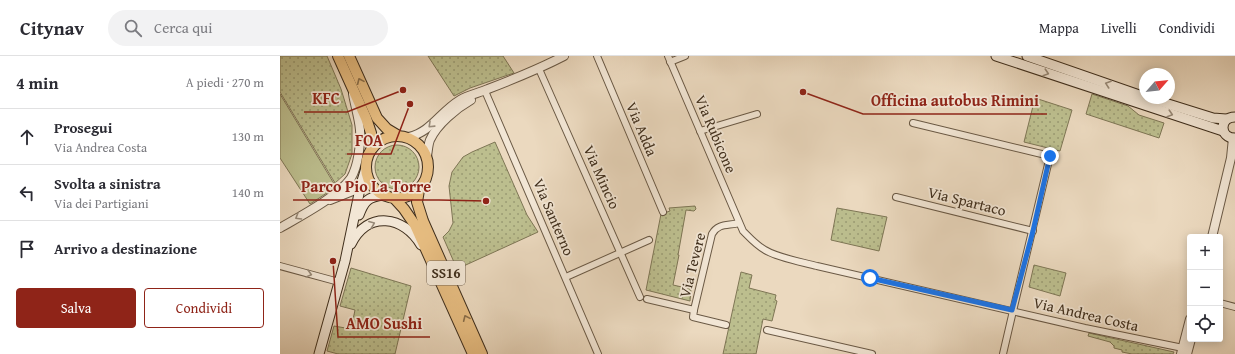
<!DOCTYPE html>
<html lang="it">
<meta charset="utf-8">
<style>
body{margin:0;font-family:"Gentium Book Plus",serif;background:#f2f2f3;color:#2b2b33}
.controls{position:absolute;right:12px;bottom:12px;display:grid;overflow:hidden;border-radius:4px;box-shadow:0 2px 10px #0003}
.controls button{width:36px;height:36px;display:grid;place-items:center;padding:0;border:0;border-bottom:1px solid #e1e1e2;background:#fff;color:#2b2b33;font:20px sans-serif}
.compass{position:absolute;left:859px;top:12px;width:36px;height:36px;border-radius:50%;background:#fff;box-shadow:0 2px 10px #0003;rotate:62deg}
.stop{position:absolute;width:12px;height:12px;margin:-9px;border:3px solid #1a73e8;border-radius:50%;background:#fff}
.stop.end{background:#1a73e8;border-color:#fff;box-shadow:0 1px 4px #0008}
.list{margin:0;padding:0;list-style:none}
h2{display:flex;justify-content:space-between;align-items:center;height:52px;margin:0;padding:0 16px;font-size:17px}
h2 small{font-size:13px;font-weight:400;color:#7c7c81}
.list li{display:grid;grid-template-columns:26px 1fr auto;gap:12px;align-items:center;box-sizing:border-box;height:56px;padding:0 16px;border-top:1px solid #e1e1e2}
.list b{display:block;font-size:15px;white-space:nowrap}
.list p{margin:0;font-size:13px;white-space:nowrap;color:#7c7c81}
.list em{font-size:13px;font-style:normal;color:#7c7c81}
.actions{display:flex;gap:8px;padding:12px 16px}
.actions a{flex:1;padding:9px 0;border:1px solid #8f2418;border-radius:4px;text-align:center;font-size:14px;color:#8f2418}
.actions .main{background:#8f2418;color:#fff}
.icon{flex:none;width:22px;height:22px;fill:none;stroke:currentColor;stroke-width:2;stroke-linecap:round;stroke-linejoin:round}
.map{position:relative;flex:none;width:955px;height:298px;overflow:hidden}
header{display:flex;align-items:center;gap:24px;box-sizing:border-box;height:56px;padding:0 20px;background:#fff;border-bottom:1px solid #e1e1e2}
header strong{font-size:19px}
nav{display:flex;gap:22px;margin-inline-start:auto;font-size:14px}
.search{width:280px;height:36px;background:#f2f2f3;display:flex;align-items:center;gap:10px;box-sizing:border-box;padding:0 14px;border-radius:22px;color:#7c7c81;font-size:15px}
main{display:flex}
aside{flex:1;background:#fff}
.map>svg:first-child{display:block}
.grass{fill:url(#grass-dots);stroke:#7e7655}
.pitch{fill:#bcbe8e;stroke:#7e7655}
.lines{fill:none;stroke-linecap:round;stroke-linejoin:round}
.minor-casing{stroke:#6a5945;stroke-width:8}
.tertiary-casing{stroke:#6a5945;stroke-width:10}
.secondary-casing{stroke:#3f2e1c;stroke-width:11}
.primary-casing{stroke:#3f2e1c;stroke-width:12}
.minor{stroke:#f2e6d5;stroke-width:6}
.tertiary{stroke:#f2e6d5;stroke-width:8}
.secondary{stroke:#f2e6d5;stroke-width:9}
.primary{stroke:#e6bc80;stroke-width:10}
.oneway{stroke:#988a78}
.oneway2{stroke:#8a6e49}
.route{stroke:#1a73e8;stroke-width:5}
.labels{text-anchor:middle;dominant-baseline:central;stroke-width:3.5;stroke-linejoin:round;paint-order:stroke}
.shield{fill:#f2e6d5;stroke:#756554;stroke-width:1}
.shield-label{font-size:14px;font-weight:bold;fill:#3f2e1c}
.street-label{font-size:15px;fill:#3f2e1c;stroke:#f2e6d5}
.leader{fill:none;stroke:#8f2418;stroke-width:1.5}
.callout-dot{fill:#8f2418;stroke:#f2e6d5;stroke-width:1.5}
.callout-label{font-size:16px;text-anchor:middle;font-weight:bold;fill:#8f2418;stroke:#f2e6d5;stroke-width:3.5;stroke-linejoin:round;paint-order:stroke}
</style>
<header>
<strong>Citynav</strong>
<div class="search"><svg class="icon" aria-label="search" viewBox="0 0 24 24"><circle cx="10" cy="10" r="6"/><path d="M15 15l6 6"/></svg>Cerca qui</div>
<nav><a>Mappa</a><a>Livelli</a><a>Condividi</a></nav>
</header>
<main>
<aside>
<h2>4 min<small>A piedi · 270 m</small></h2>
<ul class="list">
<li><svg class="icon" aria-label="ahead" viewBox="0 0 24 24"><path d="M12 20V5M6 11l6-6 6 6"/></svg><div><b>Prosegui</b><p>Via Andrea Costa</p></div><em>130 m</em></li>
<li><svg class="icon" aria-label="left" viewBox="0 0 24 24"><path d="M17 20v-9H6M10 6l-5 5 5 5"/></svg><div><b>Svolta a sinistra</b><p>Via dei Partigiani</p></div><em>140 m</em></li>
<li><svg class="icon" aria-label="arrive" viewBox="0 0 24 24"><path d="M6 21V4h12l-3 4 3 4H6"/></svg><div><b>Arrivo a destinazione</b></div></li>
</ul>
<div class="actions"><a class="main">Salva</a><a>Condividi</a></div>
</aside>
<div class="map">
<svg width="955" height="298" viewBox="0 0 955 298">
<defs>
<pattern id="grass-dots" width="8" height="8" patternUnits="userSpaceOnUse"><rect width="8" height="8" fill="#bcbe8e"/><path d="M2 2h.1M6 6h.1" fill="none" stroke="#9a9b73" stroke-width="1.8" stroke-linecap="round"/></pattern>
</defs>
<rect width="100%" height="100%" fill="#ebd9bf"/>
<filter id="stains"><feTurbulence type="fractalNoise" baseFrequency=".005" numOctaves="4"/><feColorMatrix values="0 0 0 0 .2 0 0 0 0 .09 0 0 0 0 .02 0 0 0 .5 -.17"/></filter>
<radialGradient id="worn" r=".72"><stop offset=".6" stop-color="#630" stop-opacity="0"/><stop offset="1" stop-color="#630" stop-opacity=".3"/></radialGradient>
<g class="grass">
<polygon points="0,0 47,0 61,33 72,69 72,98 65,118 55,127 0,36"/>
<polygon points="148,0 223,0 234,17 190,32 174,40"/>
<polygon points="812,38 848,50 859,59 884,67 879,82 806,58"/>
<polygon points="755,42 792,54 780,95 744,86"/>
<polygon points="215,86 247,159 258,176 177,213 163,181 169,175 173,167 169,130 172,116 183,101 192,96"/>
<circle cx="117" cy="111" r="22"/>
<polygon points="415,150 416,153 414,155 406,154 398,199 399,199 393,229 411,233 410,245 366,234 381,158 390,155 389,152"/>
<polygon points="557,152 607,161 599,195 551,184"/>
<polygon points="754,209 786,217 780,240 749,231"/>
<polygon points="71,212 131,230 115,298 58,298 47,295 54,270 71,273 75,254 60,250"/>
<polygon points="461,216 472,219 469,232 496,239 495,244 497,245 492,265 483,263 476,298 443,298"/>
<polygon points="809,277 894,296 893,298 852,298 842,296 842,294 834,292 834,290 830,286 808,280"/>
</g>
<polygon class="pitch" points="0,38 56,131 30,148 0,102"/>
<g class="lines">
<defs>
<g id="minor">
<polyline points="317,0 383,156"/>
<path d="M388 0 463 175C470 182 476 189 485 194 498 202 522 206 537 210L805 272 903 292"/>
<polyline points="390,6 405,0"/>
<polyline points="259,13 360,241"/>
<polyline points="205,35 318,298"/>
<polyline points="633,67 770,100 733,255 723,298"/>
<polyline points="420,75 477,58"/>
<polyline points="616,141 753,175"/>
<polyline points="0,210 59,226"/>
<polyline points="286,221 369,184"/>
<path d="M367 243 414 254 432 178C438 167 448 170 459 167"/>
<polyline points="940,247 955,251"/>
<polyline points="414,254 413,261 446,269"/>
<polyline points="487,274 592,298"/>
</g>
<g id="tertiary">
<path d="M129 81C151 76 160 56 180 44 188 39 199 37 208 33 234 23 259 13 284 0"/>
<path d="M147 100C148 95 148 89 150 84 157 68 177 52 191 44"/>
<polyline points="50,144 75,134 81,128"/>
<path d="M0 172C19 161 59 140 71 122 78 110 81 88 80 74 79 62 75 50 73 38"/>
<polyline points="932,181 951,102 953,82"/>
<polyline points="901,298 910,263"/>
<polyline points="907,298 911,283"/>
</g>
<g id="secondary">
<polyline points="716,0 943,75"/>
<polyline points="747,0 865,41"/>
<polyline points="869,42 933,62 946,63"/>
<path d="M955 61C939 61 939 82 955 82"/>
<path d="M79 159C84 145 88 141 103 139"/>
<path d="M71 188C88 154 124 160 141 189"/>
<polyline points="39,298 65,205 81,128 86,112"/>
</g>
<g id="primary">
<polyline points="58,0 86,62 91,77 92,92"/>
<polyline points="69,0 97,62 107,73 117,79"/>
<circle cx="117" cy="111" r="31"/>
<polyline points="139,134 137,146 143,165 202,298"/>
<polyline points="114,142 124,153 135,169 193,298"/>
</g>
</defs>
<use href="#minor" class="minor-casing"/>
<use href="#tertiary" class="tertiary-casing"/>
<use href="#secondary" class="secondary-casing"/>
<use href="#primary" class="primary-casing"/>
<use href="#minor" class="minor"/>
<use href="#tertiary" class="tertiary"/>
<use href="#secondary" class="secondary"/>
<use href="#primary" class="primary"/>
</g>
<defs><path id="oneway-chevron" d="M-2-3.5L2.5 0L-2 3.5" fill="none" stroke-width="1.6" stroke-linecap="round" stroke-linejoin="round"/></defs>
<g class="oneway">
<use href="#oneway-chevron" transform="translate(766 17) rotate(18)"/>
<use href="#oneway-chevron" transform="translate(828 28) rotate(-161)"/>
<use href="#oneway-chevron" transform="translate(890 58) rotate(18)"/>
<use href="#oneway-chevron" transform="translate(151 69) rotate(136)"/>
<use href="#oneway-chevron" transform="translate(18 161) rotate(149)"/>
<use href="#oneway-chevron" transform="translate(92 168) rotate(-22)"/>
<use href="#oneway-chevron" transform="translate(29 218) rotate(15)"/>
</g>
<g class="oneway2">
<use href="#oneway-chevron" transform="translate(80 25) rotate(-114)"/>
<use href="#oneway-chevron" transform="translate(186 262) rotate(-114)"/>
</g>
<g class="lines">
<polyline class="route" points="590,222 732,254 753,175 770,100"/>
</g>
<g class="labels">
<rect class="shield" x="147" y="205" width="38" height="24" rx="3"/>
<g class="shield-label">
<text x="166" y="217">SS16</text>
</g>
<g class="street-label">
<text transform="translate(362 73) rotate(67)">Via Adda</text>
<text transform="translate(436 78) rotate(67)">Via Rubicone</text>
<text transform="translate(322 121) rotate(66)">Via Mincio</text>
<text transform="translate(687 145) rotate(14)">Via Spartaco</text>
<text transform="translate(274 161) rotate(67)">Via Santerno</text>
<text transform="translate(412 209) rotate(-76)">Via Tevere</text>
<text transform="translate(806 258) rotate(13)">Via Andrea Costa</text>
</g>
</g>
<path class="leader" d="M123 34L67 56H24M523 36L583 58H767M130 48L111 98H67M206 145L159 144H13M53 205L58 281H150"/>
<g class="callout-dot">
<circle cx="123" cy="34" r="4"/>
<circle cx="523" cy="36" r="4"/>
<circle cx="130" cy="48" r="4"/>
<circle cx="206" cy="145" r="4"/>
<circle cx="53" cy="205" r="4"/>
</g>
<g class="callout-label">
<text x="46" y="48">KFC</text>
<text x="675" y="50">Officina autobus Rimini</text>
<text x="89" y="90">FOA</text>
<text x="86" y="136">Parco Pio La Torre</text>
<text x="104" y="273">AMO Sushi</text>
</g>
<rect width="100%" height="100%" filter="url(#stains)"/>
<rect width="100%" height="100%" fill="url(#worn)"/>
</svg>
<div class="controls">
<button>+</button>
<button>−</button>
<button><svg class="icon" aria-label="locate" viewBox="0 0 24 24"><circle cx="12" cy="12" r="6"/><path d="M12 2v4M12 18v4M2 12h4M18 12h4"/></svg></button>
</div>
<svg class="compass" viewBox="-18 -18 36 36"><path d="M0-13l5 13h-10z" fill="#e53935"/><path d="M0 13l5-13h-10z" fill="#7c7c81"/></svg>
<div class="stop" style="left:590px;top:222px"></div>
<div class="stop end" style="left:770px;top:100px"></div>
</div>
</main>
